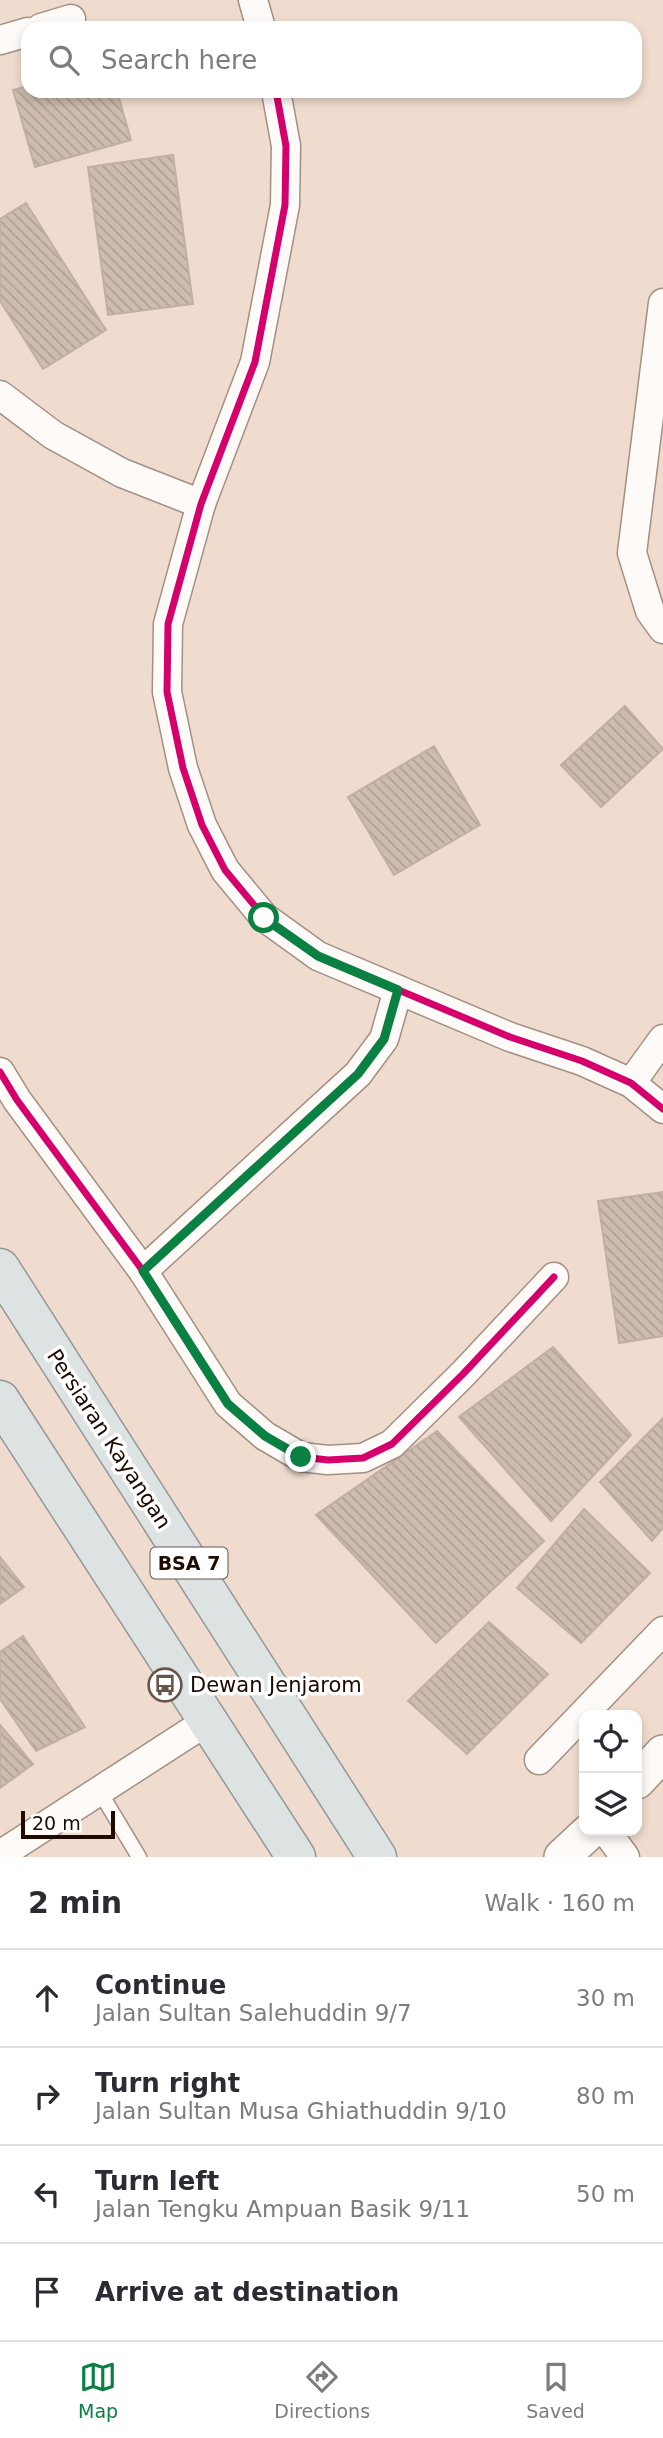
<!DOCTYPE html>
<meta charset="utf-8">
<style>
body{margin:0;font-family:"DejaVu Sans",sans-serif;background:#f2f2f3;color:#2b2b33}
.controls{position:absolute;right:21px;bottom:21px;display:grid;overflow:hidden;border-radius:14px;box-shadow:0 4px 10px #0003}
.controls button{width:63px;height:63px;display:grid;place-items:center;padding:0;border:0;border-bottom:2px solid #e1e1e2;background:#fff;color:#2b2b33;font:35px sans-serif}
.scale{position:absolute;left:21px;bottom:18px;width:94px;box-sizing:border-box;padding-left:7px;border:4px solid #1e0a00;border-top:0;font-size:19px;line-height:24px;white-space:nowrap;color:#1e0a00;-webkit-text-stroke:5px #fff;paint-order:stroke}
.stop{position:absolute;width:21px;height:21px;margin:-16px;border:5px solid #0b8043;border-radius:50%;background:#fff}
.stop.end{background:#0b8043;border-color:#fff;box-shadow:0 2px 7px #0008}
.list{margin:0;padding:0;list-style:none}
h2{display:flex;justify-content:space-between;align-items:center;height:91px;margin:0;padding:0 28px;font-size:30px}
h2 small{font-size:23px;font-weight:400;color:#7c7c81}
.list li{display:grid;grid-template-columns:46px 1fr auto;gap:21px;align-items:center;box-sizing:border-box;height:98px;padding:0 28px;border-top:2px solid #e1e1e2}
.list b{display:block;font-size:26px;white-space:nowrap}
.list p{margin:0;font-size:23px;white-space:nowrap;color:#7c7c81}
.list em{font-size:23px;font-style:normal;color:#7c7c81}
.icon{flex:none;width:38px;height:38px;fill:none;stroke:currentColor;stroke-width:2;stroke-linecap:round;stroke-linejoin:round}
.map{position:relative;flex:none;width:663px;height:1857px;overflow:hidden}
.search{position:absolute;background:#fff;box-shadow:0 4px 10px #0003;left:21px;right:21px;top:21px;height:77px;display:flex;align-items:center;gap:18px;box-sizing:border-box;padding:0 24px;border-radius:21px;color:#7c7c81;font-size:26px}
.sheet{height:483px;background:#fff}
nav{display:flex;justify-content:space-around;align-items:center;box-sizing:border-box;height:98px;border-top:2px solid #e1e1e2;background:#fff;font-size:19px;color:#7c7c81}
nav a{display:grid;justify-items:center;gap:4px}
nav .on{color:#0b8043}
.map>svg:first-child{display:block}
.building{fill:url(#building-back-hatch);stroke:#c2afa2;stroke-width:2}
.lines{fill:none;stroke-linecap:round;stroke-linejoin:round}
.service-casing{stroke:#a39083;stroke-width:17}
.minor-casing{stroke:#a39083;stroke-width:31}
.tertiary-casing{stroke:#a39083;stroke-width:38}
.primary-casing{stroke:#949797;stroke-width:41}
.service{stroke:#fdfaf8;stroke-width:14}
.minor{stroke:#fdfaf8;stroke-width:28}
.tertiary{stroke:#fdfaf8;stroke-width:35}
.primary{stroke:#dde2e3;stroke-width:38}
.cycleway-casing{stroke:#fff;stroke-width:11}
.cycleway{stroke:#d6006c;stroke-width:7}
.route{stroke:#0b8043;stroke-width:9}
.labels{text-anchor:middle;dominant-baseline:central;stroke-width:7;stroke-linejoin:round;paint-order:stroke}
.shield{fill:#fff;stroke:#62544c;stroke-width:2}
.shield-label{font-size:19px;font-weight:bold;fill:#1e0a00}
.street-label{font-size:21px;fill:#1e0a00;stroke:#fff}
.poi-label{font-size:21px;fill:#1e0a00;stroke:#fff;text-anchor:start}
</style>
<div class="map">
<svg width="663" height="1857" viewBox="0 0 663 1857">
<defs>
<pattern id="building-back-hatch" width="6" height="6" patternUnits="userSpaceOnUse" patternTransform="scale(1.75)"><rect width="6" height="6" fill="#cebcaf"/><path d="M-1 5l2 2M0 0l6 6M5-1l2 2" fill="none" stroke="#b0a095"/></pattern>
</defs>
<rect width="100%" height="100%" fill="#f0dccf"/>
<g class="building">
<polygon points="28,86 28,91 117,91 131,140 35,167 13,90"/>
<polygon points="173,155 193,304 108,315 88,167"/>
<polygon points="26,203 106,330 43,369 0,301 0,219"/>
<polygon points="625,706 663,749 601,807 561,765"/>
<polygon points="434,746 480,825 394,875 348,797"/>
<polygon points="663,1192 663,1336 619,1343 598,1201"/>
<polygon points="553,1347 631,1435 551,1521 459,1417"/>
<polygon points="663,1418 663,1528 652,1541 600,1482"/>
<polygon points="437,1431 544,1541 436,1643 316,1515"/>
<polygon points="584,1509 650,1573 581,1643 517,1588"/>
<polygon points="0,1557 24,1587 0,1604"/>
<polygon points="489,1622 548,1674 467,1754 408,1701"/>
<polygon points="23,1636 85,1727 36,1751 0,1699 0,1652"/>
<polygon points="0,1725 33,1764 0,1788"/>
</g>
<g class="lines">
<defs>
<polyline id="service" points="100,1792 139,1857"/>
<g id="minor">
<polyline points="253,0 261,28"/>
<polyline points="41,28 71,19"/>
<polyline points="0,40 28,32"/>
<polyline points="276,91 286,146 285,205 255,362 201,504 168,624 167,692 183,768 202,825 225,870 264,917 318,956 510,1037 582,1061 631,1083 663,1109"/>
<polyline points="663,303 632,553 650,611 663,629"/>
<polyline points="0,395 53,435 122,473 201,504"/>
<polyline points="0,1072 17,1100 143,1271 228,1404 265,1436 301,1457 328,1460 363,1458 392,1444 463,1374 554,1277"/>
<polyline points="631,1083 663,1039"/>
<polyline points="143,1271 358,1074 384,1039 398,990"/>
<polyline points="539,1760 663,1631"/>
<polyline points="606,1831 625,1857"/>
<polyline points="0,1855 209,1720"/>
</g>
<g id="tertiary">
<polyline points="637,1781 663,1753"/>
<polyline points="562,1857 590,1831"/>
</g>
<g id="primary">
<polyline points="0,1268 377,1857"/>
<polyline points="0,1400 296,1857"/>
</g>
</defs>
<use href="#service" class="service-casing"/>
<use href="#minor" class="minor-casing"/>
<use href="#tertiary" class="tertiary-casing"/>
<use href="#primary" class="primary-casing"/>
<use href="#service" class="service"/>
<use href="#minor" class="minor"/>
<use href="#tertiary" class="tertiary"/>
<use href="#primary" class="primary"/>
<defs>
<g id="cycleway">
<polyline points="276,91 286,146 285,205 255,362 201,504 168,624 167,692 183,768 202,825 225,870 264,917 318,956 510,1037 582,1061 631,1083 663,1109"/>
<polyline points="0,1072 17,1100 143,1271 228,1404 265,1436 301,1457 328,1460 363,1458 392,1444 463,1374 554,1277"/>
</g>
</defs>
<use href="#cycleway" class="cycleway-casing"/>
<use href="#cycleway" class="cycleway"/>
</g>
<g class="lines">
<polyline class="route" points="264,918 318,956 398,990 384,1039 358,1074 143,1271 228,1404 265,1436 301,1457"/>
</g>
<defs>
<symbol id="bus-ring" viewBox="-11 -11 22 22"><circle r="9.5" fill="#fff" stroke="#685448" stroke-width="1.5"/><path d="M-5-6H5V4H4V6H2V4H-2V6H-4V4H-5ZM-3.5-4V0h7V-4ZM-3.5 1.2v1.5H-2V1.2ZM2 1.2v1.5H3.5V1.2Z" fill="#685448"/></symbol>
</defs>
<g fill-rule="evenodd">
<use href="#bus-ring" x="146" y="1666" width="38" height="38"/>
</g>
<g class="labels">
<rect class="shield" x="150.5" y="1547.5" width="77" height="31" rx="5"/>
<g class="shield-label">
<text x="189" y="1563">BSA 7</text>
</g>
<g class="street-label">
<text transform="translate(109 1439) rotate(57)">Persiaran Kayangan</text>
</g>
<g class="poi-label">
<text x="190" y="1685">Dewan Jenjarom</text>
</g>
</g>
</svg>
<div class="controls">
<button><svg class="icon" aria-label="locate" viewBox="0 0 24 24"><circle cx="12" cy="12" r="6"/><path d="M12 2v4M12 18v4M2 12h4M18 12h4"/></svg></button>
<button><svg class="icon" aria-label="layers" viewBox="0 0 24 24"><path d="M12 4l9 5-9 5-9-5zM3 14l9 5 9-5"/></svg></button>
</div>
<div class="scale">20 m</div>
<div class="stop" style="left:264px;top:918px"></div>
<div class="stop end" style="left:301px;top:1457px"></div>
<div class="search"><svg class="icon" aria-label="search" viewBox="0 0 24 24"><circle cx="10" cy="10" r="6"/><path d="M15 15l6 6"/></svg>Search here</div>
</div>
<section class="sheet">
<h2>2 min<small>Walk · 160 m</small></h2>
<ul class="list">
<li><svg class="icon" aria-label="ahead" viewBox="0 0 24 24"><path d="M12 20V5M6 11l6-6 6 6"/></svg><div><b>Continue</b><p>Jalan Sultan Salehuddin 9/7</p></div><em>30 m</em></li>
<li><svg class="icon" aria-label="right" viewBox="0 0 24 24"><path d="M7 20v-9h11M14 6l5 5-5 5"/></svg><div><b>Turn right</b><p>Jalan Sultan Musa Ghiathuddin 9/10</p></div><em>80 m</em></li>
<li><svg class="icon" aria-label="left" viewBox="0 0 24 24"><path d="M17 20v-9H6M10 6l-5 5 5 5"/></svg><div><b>Turn left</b><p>Jalan Tengku Ampuan Basik 9/11</p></div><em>50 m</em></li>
<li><svg class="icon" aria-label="arrive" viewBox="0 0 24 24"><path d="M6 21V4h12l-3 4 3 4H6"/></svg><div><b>Arrive at destination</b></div></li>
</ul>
</section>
<nav>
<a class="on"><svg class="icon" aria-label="map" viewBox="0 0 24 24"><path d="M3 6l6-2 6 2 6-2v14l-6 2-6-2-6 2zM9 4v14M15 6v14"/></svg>Map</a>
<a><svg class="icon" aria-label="directions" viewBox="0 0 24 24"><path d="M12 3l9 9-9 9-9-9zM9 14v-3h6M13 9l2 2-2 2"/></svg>Directions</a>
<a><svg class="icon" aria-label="saved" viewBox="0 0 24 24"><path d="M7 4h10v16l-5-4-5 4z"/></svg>Saved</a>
</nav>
